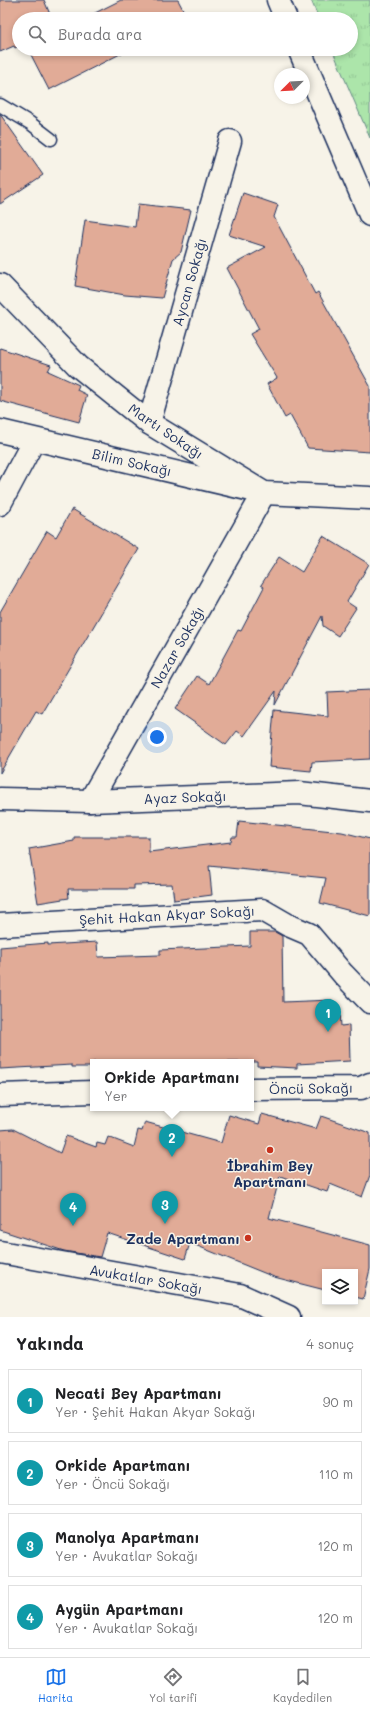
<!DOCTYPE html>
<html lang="tr">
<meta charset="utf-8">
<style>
body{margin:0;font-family:Mali,sans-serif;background:#f2f2f2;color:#202124}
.controls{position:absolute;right:12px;bottom:12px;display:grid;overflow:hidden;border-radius:0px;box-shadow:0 2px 6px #0003}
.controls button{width:36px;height:36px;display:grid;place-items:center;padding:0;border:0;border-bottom:1px solid #e0e0e0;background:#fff;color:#202124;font:20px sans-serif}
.compass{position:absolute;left:274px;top:68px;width:36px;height:36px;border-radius:50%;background:#fff;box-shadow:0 2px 6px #0003;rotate:246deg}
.you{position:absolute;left:157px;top:737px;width:14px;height:14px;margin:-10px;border:3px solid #fff;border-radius:50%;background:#1a73e8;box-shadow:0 0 0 6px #1a73e833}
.badge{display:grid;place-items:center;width:26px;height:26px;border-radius:50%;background:#1a73e8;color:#fff;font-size:13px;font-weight:700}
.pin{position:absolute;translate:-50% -33px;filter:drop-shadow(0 1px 2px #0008)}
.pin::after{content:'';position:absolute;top:21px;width:14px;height:12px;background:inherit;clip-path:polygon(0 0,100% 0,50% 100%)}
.popup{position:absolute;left:90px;top:1059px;width:164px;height:52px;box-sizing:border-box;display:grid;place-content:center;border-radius:0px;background:#fff;filter:drop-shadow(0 1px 3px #0005);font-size:13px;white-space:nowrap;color:#757577}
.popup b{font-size:15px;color:#202124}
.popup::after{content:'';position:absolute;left:50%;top:100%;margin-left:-8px;border:8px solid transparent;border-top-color:#fff}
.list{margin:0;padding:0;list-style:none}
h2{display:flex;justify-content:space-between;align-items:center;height:52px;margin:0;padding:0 16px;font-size:17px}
h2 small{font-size:13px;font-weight:400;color:#757577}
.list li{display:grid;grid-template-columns:26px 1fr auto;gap:12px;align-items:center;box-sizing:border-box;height:64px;margin:0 8px 8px;padding:0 8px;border:1px solid #e0e0e0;border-radius:0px}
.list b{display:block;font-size:15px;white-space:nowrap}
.list p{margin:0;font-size:13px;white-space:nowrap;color:#757577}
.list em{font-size:13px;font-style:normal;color:#757577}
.icon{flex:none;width:22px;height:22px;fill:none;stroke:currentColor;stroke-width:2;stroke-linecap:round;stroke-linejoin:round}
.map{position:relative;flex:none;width:370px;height:1317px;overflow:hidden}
.search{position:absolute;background:#fff;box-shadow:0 2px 6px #0003;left:12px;right:12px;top:12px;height:44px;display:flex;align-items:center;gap:10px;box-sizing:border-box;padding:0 14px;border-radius:22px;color:#757577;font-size:15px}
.sheet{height:340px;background:#fff}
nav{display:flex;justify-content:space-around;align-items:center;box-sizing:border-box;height:56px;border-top:1px solid #e0e0e0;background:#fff;font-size:11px;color:#757577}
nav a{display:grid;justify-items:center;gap:2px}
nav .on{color:#1a73e8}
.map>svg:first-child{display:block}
.grass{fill:url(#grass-tufts);stroke:#648a84}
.building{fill:#e1ab97;stroke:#1b2f5e}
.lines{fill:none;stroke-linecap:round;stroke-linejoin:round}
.lane-casing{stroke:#1b2f5e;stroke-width:15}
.street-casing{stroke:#1b2f5e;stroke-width:25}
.secondary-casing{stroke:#1b2f5e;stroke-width:25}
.lane{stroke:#f7f3e8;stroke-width:12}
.street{stroke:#f7f3e8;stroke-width:22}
.secondary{stroke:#f7f3e8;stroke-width:22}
.poi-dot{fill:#c8321e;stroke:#f7f3e8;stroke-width:1.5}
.labels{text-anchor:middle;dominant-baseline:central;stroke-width:3;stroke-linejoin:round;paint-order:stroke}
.street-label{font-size:14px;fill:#1b2f5e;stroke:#f7f3e8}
.poi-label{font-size:14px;font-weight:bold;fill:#1b2f5e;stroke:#f7f3e8}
</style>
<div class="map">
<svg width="370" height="1317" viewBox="0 0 370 1317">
<defs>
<pattern id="grass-tufts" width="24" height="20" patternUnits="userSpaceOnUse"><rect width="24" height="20" fill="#ace5aa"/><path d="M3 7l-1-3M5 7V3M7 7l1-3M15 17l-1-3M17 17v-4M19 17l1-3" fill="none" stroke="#93c595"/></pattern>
</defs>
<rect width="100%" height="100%" fill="#f7f3e8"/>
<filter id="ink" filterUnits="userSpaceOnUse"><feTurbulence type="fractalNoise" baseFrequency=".025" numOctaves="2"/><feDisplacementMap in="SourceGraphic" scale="8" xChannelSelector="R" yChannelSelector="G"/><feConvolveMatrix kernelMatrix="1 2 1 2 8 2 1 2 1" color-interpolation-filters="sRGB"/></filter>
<g filter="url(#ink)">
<polygon class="grass" points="311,0 370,0 370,138 332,49 351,49 351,19 319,19"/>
<g class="building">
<polygon points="0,0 44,0 52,19 19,19 19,46 15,48 14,46 0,52"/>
<polygon points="121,0 178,0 188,19 83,19"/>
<polygon points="28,49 130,49 49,90"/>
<polygon points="0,114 43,175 0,204"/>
<polygon points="243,193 278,205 274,217 315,294 318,292 370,386 370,452 308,448 290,415 285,418 267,384 277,378 250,334 259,329 227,268 266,247 229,235"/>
<polygon points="138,204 191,210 181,252 173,259 162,298 125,295 75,286 85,220 135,227"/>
<polygon points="0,348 51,365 48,371 79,385 77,390 87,395 79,422 0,401"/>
<polygon points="72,509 139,549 42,714 36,711 0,773 0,612 47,531 56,537"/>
<polygon points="323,536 369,564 347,602 356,608 338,636 323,626 322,616 275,705 276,691 244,736 237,731 226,745 175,709 197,676 209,684 238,630 241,631 264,587 261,585 279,557 302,572"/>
<polygon points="370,690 370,759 312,762 311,771 269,767 274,710 328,716 327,692"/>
<polygon points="239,821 342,832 370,839 370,916 320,903 326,878 209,866 212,895 174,900 172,884 134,885 134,889 68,889 69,898 38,903 29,849 74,841 74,837 149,837 149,852 231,842 232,837 237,837"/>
<polygon points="250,932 275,932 282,936 283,1002 332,1000 332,1012 340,1012 341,1026 349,1025 350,1061 297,1064 297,1068 257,1066 257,1062 93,1062 93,1067 72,1067 72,1065 0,1069 0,947 48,943 48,945 97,942 98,957 160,955 160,950 250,946"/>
<polygon points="262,1114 316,1129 321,1116 370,1133 370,1175 362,1197 330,1184 327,1192 280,1176 269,1218 370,1245 370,1269 363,1299 355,1297 355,1272 325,1272 325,1290 274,1277 190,1243 185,1259 107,1233 100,1257 64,1251 0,1230 0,1130 13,1129 60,1153 66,1136 96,1147 97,1143 105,1145 108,1137 134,1147 138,1130 142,1131 145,1122 221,1143 229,1115 259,1124"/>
</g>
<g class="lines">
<defs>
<polyline id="lane" points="0,105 30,123 51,139"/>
<g id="street">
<polyline points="149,423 230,141"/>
<polyline points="0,431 264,493 90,801"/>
<polyline points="0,504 34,440"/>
<polyline points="0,799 90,801 299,793 370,801"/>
<polyline points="0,925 262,910 288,925 309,934 343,974 370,1002"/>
<polyline points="251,1089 361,1088 370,1084"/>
<polyline points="0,1095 93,1092"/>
<polyline points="0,1252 240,1295 289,1317"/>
</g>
<g id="secondary">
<polyline points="278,0 286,19"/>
<polyline points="299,49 370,215"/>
<polyline points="0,285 78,366 149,423 264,493 370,498"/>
</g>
</defs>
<use href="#lane" class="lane-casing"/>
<use href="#street" class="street-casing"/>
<use href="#secondary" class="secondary-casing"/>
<use href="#lane" class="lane"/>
<use href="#street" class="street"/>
<use href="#secondary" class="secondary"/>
</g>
</g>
<g class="poi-dot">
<circle cx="270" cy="1150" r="4"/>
<circle cx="248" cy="1238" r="4"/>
</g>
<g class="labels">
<g class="street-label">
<text transform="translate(189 282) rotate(-74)">Aycan Sokağı</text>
<text transform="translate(166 431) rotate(34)">Martı Sokağı</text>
<text transform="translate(132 462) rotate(13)">Bilim Sokağı</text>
<text transform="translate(177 647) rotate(-60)">Nazar Sokağı</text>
<text transform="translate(185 797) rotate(-2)">Ayaz Sokağı</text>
<text transform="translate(167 915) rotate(-3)">Şehit Hakan Akyar Sokağı</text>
<text transform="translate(311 1088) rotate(-1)">Öncü Sokağı</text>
<text transform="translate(146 1279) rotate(10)">Avukatlar Sokağı</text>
</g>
<g class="poi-label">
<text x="270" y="1165">İbrahim Bey<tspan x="270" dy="16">Apartmanı</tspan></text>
<text x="240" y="1238" text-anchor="end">Zade Apartmanı</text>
</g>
</g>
</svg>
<div class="controls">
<button><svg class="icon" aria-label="layers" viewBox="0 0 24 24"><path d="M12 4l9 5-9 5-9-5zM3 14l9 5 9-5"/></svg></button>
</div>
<svg class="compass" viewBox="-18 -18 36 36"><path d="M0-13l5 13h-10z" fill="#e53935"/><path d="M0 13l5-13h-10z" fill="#757577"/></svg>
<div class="you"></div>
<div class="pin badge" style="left:328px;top:1032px;background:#0f9aa8">1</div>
<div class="pin badge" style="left:172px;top:1157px;background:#0f9aa8">2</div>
<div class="popup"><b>Orkide Apartmanı</b>Yer</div>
<div class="pin badge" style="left:165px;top:1224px;background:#0f9aa8">3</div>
<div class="pin badge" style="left:73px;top:1226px;background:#0f9aa8">4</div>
<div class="search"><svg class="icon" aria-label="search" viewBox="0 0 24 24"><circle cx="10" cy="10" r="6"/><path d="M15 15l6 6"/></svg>Burada ara</div>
</div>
<section class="sheet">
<h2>Yakında<small>4 sonuç</small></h2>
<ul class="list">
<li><span class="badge" style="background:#0f9aa8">1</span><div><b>Necati Bey Apartmanı</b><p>Yer · Şehit Hakan Akyar Sokağı</p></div><em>90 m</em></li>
<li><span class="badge" style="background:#0f9aa8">2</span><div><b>Orkide Apartmanı</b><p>Yer · Öncü Sokağı</p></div><em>110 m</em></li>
<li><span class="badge" style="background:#0f9aa8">3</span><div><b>Manolya Apartmanı</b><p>Yer · Avukatlar Sokağı</p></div><em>120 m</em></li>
<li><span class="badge" style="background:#0f9aa8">4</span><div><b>Aygün Apartmanı</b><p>Yer · Avukatlar Sokağı</p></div><em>120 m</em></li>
</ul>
</section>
<nav>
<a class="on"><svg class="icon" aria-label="map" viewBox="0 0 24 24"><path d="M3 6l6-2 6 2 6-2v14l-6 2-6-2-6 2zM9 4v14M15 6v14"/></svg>Harita</a>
<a><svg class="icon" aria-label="directions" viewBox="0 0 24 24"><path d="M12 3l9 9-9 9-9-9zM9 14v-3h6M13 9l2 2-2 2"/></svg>Yol tarifi</a>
<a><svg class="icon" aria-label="saved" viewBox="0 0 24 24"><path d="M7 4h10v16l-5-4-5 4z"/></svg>Kaydedilen</a>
</nav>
